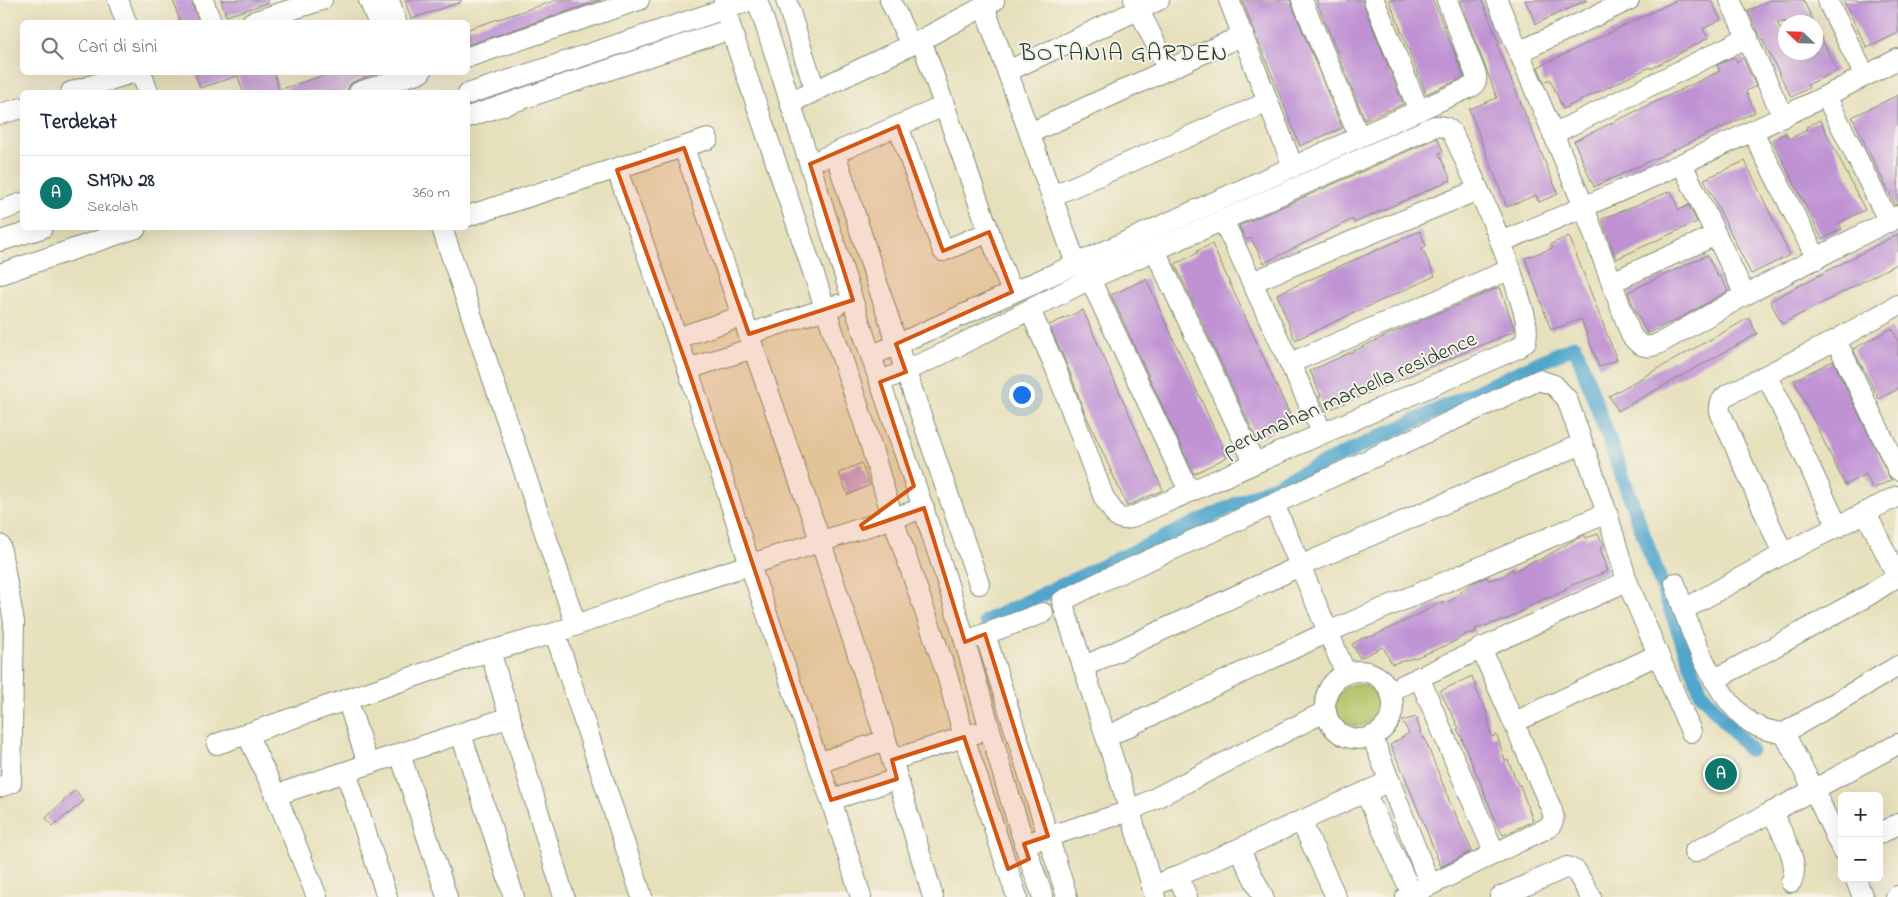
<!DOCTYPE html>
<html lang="id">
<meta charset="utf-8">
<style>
body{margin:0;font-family:"Indie Flower",sans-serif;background:#f2f2f3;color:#1f2937}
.controls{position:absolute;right:15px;bottom:15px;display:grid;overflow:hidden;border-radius:8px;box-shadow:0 5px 20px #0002}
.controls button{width:45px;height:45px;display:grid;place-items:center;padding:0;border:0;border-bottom:1px solid #e0e1e3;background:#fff;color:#1f2937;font:25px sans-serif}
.compass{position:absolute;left:1778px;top:15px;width:45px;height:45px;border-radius:50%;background:#fff;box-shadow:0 5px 20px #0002;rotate:293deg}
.you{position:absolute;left:1021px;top:394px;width:18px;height:18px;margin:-12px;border:4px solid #fff;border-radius:50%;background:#1a73e8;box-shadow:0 0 0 8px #1a73e833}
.badge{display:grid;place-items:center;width:32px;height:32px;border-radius:50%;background:#0f766e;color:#fff;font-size:16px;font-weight:700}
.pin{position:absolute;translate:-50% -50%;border:2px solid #fff;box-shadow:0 1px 5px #0006}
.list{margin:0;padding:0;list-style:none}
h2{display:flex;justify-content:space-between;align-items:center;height:65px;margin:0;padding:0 20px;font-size:21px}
h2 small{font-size:16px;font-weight:400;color:#747a83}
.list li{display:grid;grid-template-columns:32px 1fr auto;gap:15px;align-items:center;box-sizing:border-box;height:75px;padding:0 20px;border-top:1px solid #e0e1e3}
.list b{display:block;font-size:19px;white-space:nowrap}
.list p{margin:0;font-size:16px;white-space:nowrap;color:#747a83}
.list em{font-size:16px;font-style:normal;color:#747a83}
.icon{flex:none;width:28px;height:28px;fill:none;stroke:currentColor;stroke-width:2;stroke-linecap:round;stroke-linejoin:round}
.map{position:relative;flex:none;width:1898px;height:897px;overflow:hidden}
.search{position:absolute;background:#fff;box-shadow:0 5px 20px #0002;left:20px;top:20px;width:450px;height:55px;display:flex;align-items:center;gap:12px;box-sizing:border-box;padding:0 18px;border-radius:8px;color:#747a83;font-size:19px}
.panel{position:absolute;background:#fff;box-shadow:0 5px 20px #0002;left:20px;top:90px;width:450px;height:140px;border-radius:8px}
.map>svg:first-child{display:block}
.green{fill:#b0c265;stroke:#68804c}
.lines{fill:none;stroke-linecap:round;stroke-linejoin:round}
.canal{stroke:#51a6cd;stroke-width:15}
.building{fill:#bf92d4}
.minor-casing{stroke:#838e78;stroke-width:22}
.minor{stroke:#fff;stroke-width:20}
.marked{fill:#d45610;fill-opacity:0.2;stroke:#d45610;stroke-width:4;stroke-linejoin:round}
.labels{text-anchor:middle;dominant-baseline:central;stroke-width:4;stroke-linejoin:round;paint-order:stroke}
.street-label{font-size:22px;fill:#1f3d34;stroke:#f7f3e8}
.neighbourhood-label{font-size:24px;letter-spacing:1px;fill:#1f3d34;stroke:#f7f3e8}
</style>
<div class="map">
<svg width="1898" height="897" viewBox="0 0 1898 897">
<rect width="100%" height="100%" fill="#f7f3e8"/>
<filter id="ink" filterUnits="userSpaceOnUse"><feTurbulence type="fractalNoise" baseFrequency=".02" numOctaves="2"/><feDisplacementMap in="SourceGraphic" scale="10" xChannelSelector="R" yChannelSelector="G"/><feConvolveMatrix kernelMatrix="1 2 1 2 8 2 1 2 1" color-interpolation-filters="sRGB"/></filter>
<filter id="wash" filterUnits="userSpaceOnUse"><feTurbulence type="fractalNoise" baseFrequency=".0096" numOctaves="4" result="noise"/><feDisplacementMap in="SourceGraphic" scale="20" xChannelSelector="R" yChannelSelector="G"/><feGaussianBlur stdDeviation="1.12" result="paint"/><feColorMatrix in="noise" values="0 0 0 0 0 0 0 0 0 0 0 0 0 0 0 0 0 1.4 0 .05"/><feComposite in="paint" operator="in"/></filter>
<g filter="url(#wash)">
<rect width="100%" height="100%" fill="#e7e0bc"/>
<circle class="green" cx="1357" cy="705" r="21"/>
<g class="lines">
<polyline class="canal" points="986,621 1575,346 1701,693 1750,750"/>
</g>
<g id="blocks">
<g class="building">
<polygon points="173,0 191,0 198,22 180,22"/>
<polygon points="221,0 268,0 268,3 226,16"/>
<polygon points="405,0 461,0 461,2 411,19"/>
<polygon points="557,0 601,0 468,45 468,29"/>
<polygon points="1242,0 1290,0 1342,128 1300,146"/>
<polygon points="1316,0 1362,0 1403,104 1365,120"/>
<polygon points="1389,0 1433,0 1464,77 1426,94"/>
<polygon points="1460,0 1482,0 1499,44 1497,45 1558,194 1539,202 1536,195 1507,207 1469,109 1497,98"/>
<polygon points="1525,0 1587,0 1536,24"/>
<polygon points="1677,0 1711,0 1721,20 1703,29 1708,38 1651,69 1650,67 1563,109 1550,79 1544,82 1538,67"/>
<polygon points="1770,0 1803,0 1814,22 1777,22 1786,40 1786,52 1816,52 1816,26 1837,71 1807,85 1809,88 1791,97 1748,11"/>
<polygon points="1843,0 1898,0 1898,33 1867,48"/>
<polygon points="1734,57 1737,62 1743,58 1756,86 1746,91 1755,112 1594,187 1574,141 1720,71 1717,65"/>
<polygon points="195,72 274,72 279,90 333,72 381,72 355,81 350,84 347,91 344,92 243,92 238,76 200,88"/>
<polygon points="1898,95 1898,204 1895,205 1852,117"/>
<polygon points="1820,120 1865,210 1839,223 1842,229 1822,239 1772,140 1786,133 1789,139 1807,130 1806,127"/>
<polygon points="1437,138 1443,151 1439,153 1451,180 1354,223 1353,219 1264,263 1251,238 1246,240 1239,226"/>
<polygon points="1745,161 1790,255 1751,274 1704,179"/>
<polygon points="1671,191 1679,210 1689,205 1697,222 1616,259 1602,219"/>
<polygon points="1420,231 1426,246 1422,248 1435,276 1295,340 1277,294"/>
<polygon points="1898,234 1898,263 1782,324 1770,301"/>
<polygon points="1569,236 1617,360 1599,367 1581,319 1551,330 1525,258 1553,248 1551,244"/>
<polygon points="1212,244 1293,422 1257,440 1175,264 1198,253 1197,251"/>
<polygon points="1707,255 1718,277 1720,276 1728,291 1676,320 1647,334 1635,310 1628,292"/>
<polygon points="1146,279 1227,457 1194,474 1111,295"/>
<polygon points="1500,287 1515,331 1326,411 1319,396 1321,395 1310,371 1390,334"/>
<polygon points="1083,310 1163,490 1127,506 1084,411 1067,365 1049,325"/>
<polygon points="1749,318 1757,334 1618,411 1609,396"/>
<polygon points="1892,328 1898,341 1898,389 1879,399 1853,349"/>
<polygon points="1833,361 1891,480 1873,489 1866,474 1845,485 1794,380"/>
<polygon points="861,463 870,485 848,495 839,473"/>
<polygon points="1598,534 1604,545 1600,548 1608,571 1565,588 1566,590 1535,603 1510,618 1475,629 1476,632 1466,634 1450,644 1417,657 1392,664 1383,647 1360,658 1352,644 1363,638 1373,636 1420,614 1436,604 1449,602 1472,583 1487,577 1488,580 1502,577 1512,568 1513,572 1535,560 1536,562 1574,540 1585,535 1586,538"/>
<polygon points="1472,676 1476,687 1475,688 1486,710 1492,737 1497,735 1505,761 1508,760 1518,785 1520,785 1533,821 1503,835 1495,821 1489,804 1485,797 1486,796 1462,740 1463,740 1457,729 1459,728 1440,691"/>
<polygon points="1416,717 1422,738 1424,737 1444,787 1445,786 1450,804 1451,803 1461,827 1472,851 1441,867 1403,772 1390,745 1409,733 1402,721"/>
<polygon points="75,790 84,801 53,826 46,818"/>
</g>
</g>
</g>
<g filter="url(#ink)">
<use href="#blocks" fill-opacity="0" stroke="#838e78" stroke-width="1"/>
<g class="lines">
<defs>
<g id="minor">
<polyline points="118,0 126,22"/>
<polyline points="203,0 211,22"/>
<polyline points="369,0 378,22"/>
<polyline points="389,0 396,22"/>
<polyline points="724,0 731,29 865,426 893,519 947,675 964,737 1017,897"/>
<path d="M757 0C797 118 831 238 871 356 901 444 933 532 959 621 986 713 1010 807 1043 897"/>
<polyline points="786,0 815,90"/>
<polyline points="890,0 911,45"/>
<polyline points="1134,0 1168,69"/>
<polyline points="1229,0 1293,167"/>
<polyline points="1302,0 1359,137"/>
<polyline points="1374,0 1419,111"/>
<path d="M1497 0 1584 207 1631 335C1639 347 1648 349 1660 343L1745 295 1898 216"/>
<polyline points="1730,0 1783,117"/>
<polyline points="1827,0 1865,76"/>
<polyline points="984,6 1076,264"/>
<polyline points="252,22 322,0"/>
<polyline points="921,40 997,254 1012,292"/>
<polyline points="1519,52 1629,0"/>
<polyline points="468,57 639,0"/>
<polyline points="1008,71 1159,0"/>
<polyline points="141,72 148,92"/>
<polyline points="71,92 135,72"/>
<polyline points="359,92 421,72"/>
<polyline points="468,94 752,0"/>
<polyline points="1826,96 1889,222"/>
<polyline points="790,103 921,40 994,1"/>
<polyline points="0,114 22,108"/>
<polyline points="468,117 731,29"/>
<polyline points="898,126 943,251 989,232"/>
<polyline points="1752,131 1817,259"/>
<polyline points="1030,133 1243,35"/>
<polyline points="1553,134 1748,37"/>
<polyline points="684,148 821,543 886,740 933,897"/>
<polyline points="835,153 906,372 979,584"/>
<polyline points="823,158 944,106"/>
<polyline points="1682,164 1745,295"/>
<polyline points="617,170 688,369 750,565 831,800 861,897"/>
<polyline points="1052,196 1268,102"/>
<polyline points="0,211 22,203"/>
<polyline points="468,216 708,139"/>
<polyline points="1223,220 1322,432"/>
<polyline points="442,228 576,625"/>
<polyline points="0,241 42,228"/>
<path d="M1501 242C1635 186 1769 127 1898 59"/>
<polyline points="1155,250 1254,462"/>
<polyline points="0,274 136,228"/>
<polyline points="1090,279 1189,491"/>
<polyline points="1252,282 1478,190"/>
<polyline points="1612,282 1716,235"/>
<polyline points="749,334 837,305"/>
<polyline points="677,338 743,316"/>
<polyline points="1836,340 1898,470"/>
<polyline points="871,356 1473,86 1476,81 1476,75 1447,0"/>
<polyline points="1290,363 1511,269"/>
<polyline points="688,369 753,348"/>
<polyline points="1767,376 1838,527"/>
<path d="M880 382 936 357 1090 279 1435 126C1444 126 1448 127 1453 134 1477 186 1502 238 1518 293 1523 309 1529 324 1526 341L1518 348 1130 518 1123 519 1117 517 1104 498 1056 369 1030 310"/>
<polyline points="1274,504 1346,674"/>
<polyline points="1866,513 1897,576"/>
<polyline points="0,545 14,622 11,783 0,787"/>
<path d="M1783 554 1720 412C1719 404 1721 399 1727 395L1836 340 1898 305"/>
<path d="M1675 583C1688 627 1712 695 1751 723 1761 729 1772 732 1784 733L1898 666"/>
<polyline points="1683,610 1783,554 1898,496"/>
<polyline points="555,633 642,897"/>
<polyline points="985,634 1067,897"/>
<polyline points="974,638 1043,613"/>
<polyline points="490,651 564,897"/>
<polyline points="1083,667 1300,566 1582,444"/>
<circle cx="1359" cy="705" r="34"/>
<polyline points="1419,677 1495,854"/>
<polyline points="1714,680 1869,595 1898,576"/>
<polyline points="1390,691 1627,581"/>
<polyline points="347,699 368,764"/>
<polyline points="1515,722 1657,655"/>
<polyline points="1784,733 1814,790 1842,850"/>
<polyline points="247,734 276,795 317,897"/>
<polyline points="461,734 514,897"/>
<polyline points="1372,736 1430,885"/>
<polyline points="1106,737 1328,632 1607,513"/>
<polyline points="217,744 483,653 555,633 678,588 924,508"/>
<polyline points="400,754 447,897"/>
<polyline points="892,760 976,733"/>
<polyline points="818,763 886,740"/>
<polyline points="346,772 387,897"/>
<polyline points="1365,792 1412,894"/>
<polyline points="276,795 510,717"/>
<polyline points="831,800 897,779"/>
<polyline points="1301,821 1336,897"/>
<polyline points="1879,834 1898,824"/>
<polyline points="1024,844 1130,811 1326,711"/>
<polyline points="1239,849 1263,897"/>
<polyline points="1694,852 1772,812"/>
<polyline points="1178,876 1187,897"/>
<polyline points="1855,878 1863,897"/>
<path d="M1791 882C1802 864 1780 830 1772 812L1898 744"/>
<polyline points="1152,886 1178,876 1390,781"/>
<polyline points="1155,897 1130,811 1062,601 1102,581 1274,504 1539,380 1554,385 1567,399 1607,513 1627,581 1691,732"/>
<path d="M1406 897 1549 827C1555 821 1554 816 1551 808L1481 648"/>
<polyline points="1500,897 1567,867 1576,871 1591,897"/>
<polyline points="1896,897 1898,896"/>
</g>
</defs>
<use href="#minor" class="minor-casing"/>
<use href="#minor" class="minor"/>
</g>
</g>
<path class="marked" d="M898 126 943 251 989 232 1012 292 896 344 906 372 880 382 914 486 861 525 863 529 924 508 965 642 985 634 1048 836 1024 844 1029 859 1008 869 964 737 892 760 897 779 831 800 688 369 617 170 684 148 749 334 853 300 810 164Z"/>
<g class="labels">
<g class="street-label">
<text transform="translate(1350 395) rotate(-24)">perumahan marbella residence</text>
</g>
<g class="neighbourhood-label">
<text x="1124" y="54">BOTANIA GARDEN</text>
</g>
</g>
</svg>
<div class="controls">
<button>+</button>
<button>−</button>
</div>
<svg class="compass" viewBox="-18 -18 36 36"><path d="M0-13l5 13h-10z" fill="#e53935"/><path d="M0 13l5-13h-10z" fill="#747a83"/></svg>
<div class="you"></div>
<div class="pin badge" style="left:1721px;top:774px">A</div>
<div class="search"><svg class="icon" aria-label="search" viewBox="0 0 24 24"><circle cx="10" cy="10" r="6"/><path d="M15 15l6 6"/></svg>Cari di sini</div>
<section class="panel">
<h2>Terdekat<small></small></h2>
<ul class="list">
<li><span class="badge">A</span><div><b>SMPN 28</b><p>Sekolah</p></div><em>360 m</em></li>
</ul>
</section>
</div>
